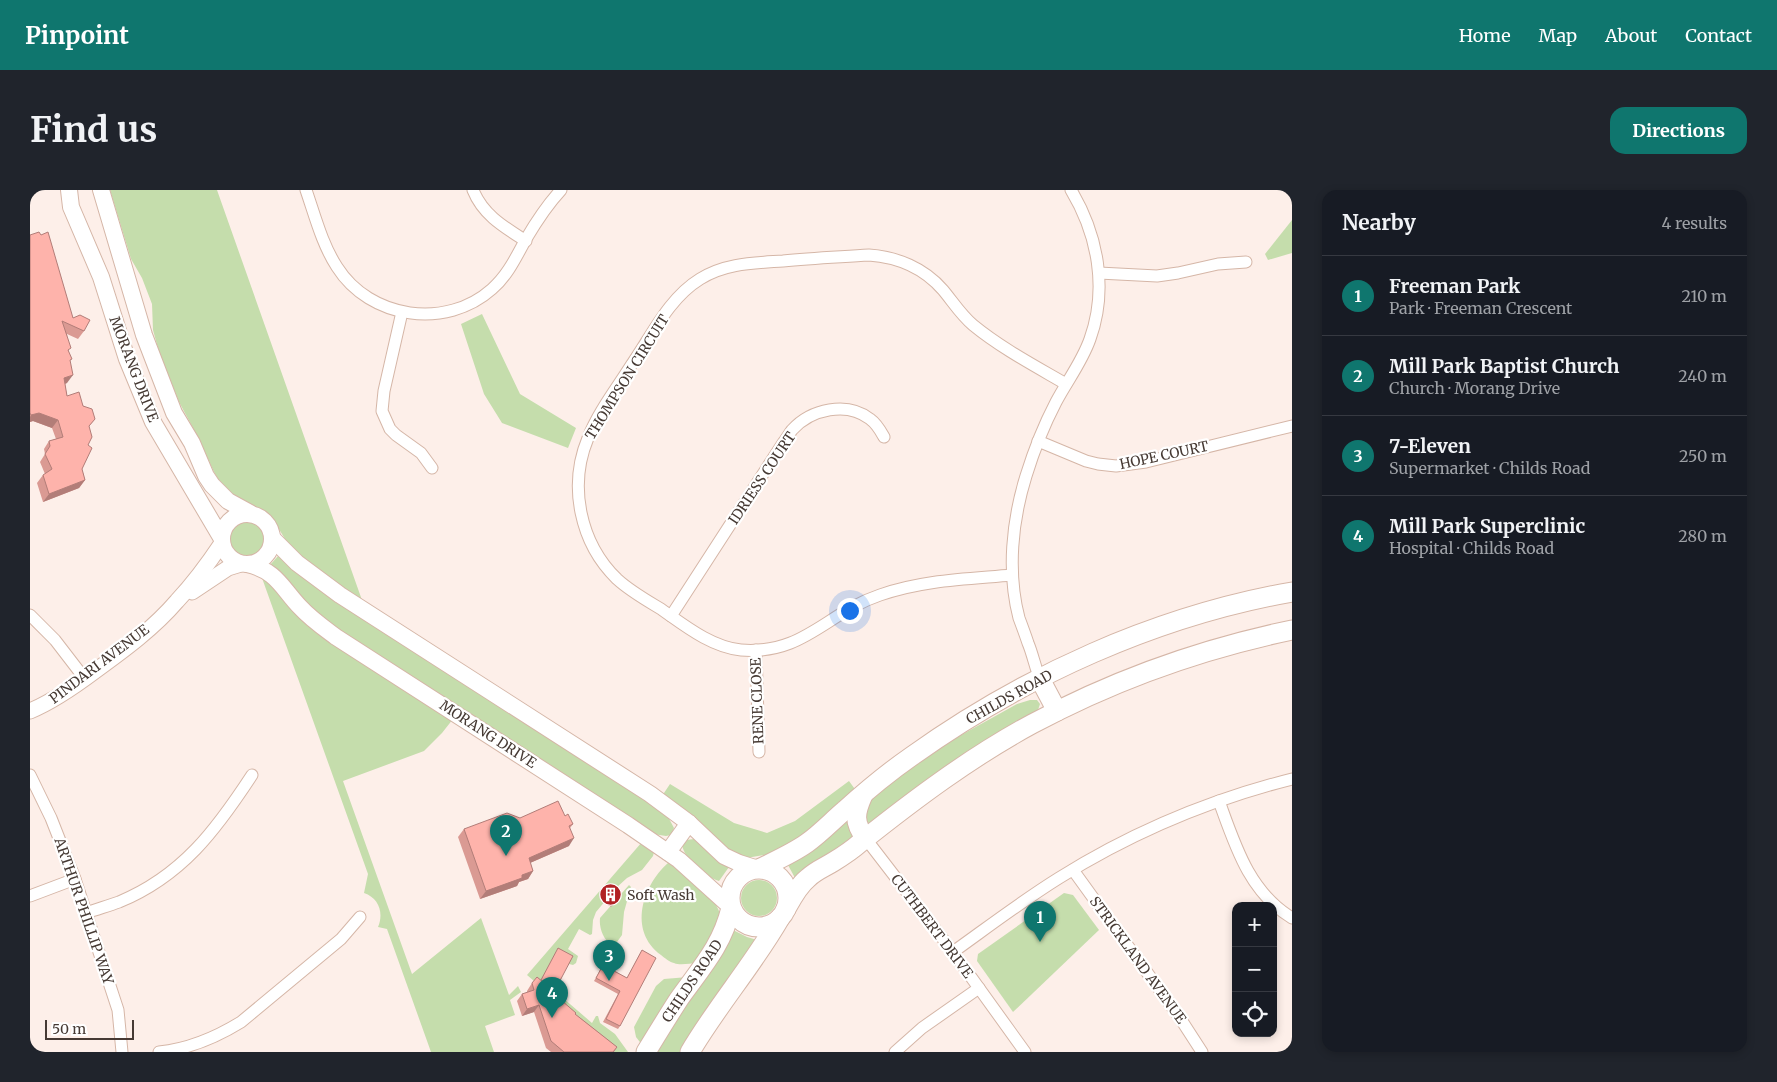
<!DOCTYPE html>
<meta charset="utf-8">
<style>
body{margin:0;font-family:Merriweather,serif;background:#20242c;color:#f1f3f6}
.controls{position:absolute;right:15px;bottom:15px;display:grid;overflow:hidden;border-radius:10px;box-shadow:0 2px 8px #0003}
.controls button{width:45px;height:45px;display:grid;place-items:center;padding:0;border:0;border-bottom:1px solid #363941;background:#171b24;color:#f1f3f6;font:25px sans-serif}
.scale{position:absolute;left:15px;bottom:12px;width:89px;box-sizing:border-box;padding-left:5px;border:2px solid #463a34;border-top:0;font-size:14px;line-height:18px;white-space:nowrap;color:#463a34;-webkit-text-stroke:4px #fff;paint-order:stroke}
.you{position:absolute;left:819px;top:420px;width:18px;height:18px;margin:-12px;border:4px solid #fff;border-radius:50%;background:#1a73e8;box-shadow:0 0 0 8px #1a73e833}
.badge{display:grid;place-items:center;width:32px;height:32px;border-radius:50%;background:#0f766e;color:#fff;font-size:16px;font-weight:700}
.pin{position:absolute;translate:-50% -41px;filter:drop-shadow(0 1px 2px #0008)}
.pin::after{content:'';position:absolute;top:26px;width:18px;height:15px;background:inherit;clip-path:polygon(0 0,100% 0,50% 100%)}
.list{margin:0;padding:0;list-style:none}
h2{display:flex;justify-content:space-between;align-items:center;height:65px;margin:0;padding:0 20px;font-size:21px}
h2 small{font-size:16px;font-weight:400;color:#9ea1a6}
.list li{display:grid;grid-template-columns:32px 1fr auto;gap:15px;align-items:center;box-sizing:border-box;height:80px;padding:0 20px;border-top:1px solid #363941}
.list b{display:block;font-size:19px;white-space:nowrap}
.list p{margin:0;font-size:16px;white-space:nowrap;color:#9ea1a6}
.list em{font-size:16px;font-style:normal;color:#9ea1a6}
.icon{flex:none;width:28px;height:28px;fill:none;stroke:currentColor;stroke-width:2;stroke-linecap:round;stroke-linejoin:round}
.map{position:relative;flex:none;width:1262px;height:862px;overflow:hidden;border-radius:15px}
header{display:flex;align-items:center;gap:30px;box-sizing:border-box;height:70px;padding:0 25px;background:#0f766e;color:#fff}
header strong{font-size:24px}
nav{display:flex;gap:28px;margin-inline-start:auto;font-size:18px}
.intro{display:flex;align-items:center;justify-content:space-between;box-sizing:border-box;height:120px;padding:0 30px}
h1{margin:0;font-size:35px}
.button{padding:12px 22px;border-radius:15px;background:#0f766e;color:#fff;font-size:18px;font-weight:700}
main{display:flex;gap:30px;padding:0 30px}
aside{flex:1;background:#171b24;border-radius:15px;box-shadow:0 2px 8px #0003}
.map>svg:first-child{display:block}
.green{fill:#c5ddac}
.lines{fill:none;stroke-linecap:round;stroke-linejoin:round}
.minor-casing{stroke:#d5b6a7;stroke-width:13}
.tertiary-casing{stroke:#d5b6a7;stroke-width:17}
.secondary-casing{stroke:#d5b6a7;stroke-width:18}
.primary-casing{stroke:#d5b6a7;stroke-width:21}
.minor{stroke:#fff;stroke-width:11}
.tertiary{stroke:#fff;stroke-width:15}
.secondary{stroke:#fff;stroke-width:16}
.primary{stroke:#fff;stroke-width:19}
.wall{fill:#da9a93}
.shaded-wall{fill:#b27d78}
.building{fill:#feb3ab;stroke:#b27d78}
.labels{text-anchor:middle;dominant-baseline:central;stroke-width:4.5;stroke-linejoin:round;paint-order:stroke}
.street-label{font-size:14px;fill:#463a34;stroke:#fff}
.poi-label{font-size:14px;fill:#463a34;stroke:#fff;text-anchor:start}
</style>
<header>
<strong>Pinpoint</strong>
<nav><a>Home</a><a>Map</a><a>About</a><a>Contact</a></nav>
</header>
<div class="intro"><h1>Find us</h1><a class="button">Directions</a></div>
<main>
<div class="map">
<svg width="1262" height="862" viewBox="0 0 1262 862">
<rect width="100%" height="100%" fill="#fdefe9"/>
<g class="green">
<polygon points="80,0 187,0 333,413 266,362 255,349 241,326 203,305 188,289 184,282 169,249 149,212 129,162 123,140 122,114 112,88 101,69"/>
<polygon points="1262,30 1262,63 1238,70 1235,64"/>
<polygon points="452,124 490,204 546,238 538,258 472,233 454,204 431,134"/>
<circle cx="218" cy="349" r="18"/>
<polygon points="248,366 637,625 644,638 641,645 636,646 623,644 304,438 288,425 240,375"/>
<path d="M232 388 423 529 412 543 394 561 313 591 382 784 451 728 479 805 488 796 491 802 480 810 485 825 455 836 464 862H401L357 739 348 737C354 723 349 708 334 703L338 684Z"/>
<polygon points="1000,510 1007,510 1010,514 1008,520 1004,525 836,637 833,618 837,611 888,569 987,514"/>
<polygon points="819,591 827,602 770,650 740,664 716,668 703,665 676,638 632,606 640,594 704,633 737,643 765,631"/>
<polygon points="820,623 824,646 822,650 765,688 758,675"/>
<path d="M664 649 699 677 689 691C674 686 655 670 652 655L656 650Z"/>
<polygon points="612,652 624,662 623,666 612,680 597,688 586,698 566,722 563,730 562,744 560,745 549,739 538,759 548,766 546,773 543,775 539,774 510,791 527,800 526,802 562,833 566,826 568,826 570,833 585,844 598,862 580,862 565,843 497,785"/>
<path d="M638 673H639C655 686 688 706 691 728L667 773C660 773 651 776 644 773 639 772 635 768 631 765 598 741 612 696 638 673Z"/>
<circle cx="729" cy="708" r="18"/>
<path d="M599 695 601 697 594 722 592 745 587 752 579 753C572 747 569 736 570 728Z"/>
<polygon points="1034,703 1043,705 1069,740 983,822 947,771 948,764"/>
<polygon points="703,740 717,747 727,750 652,862 624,862"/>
<polygon points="658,787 613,856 606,847 604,837 626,796 634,789"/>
</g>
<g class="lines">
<defs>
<g id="minor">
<path d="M276 0C285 26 292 54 307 77 340 129 416 140 462 99 478 85 486 67 496 49 506 32 517 15 531 0"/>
<path d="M443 0C453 25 474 37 496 51"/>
<polyline points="1069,83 1127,86 1148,83 1188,74 1216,72"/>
<polyline points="372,122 354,201 352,221 360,239 366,245 391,263 402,278"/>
<polyline points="1008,251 1056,271 1068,274 1086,276 1116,272 1262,236"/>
<path d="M982 385C938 389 892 390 850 405 796 423 774 465 711 460 681 457 654 435 631 419 616 410 600 401 587 389 550 353 538 296 558 248 568 222 587 198 602 174 622 145 639 108 670 89 695 73 724 73 753 71 782 68 810 67 839 65 867 67 894 78 913 100 923 112 931 125 943 135 971 158 1005 176 1036 194"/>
<polyline points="0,425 25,450 55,489"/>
<path d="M641 426 753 253C756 249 759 244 762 240 781 219 817 211 840 229 847 234 850 240 854 247"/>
<polyline points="726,460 729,562"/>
<path d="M1010 489C1005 477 1003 465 998 453 995 444 992 436 989 428 977 382 982 331 996 286 1004 260 1014 235 1026 212 1037 191 1052 172 1060 149 1078 99 1068 45 1041 0"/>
<polyline points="0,585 21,628 45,689 88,820 92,862"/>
<path d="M1189 611C1205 655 1219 702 1262 728"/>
<polyline points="836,649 923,762 995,862"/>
<polyline points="1043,680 1150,828 1172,862"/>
<polyline points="0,706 45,689"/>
<path d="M56 723C67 719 78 716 89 712 152 686 186 640 222 585"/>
<path d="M923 762C958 737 992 711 1029 688 1101 643 1179 610 1262 589"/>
<path d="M129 862C159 859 185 848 211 832L311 749 330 727"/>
<polyline points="865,862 892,838 949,798"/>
</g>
<g id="tertiary">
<polyline points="162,402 198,378 211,374"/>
<path d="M0 521C24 511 45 496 65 481 94 460 124 438 147 411 164 393 178 374 192 353"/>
</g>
<g id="secondary">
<polyline points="39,0 41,17 71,87 97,169 123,232 192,349"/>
<polyline points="71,0 114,145 144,223 162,253 176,286 182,295 198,311 220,323"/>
<circle cx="217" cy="349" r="25"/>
<polyline points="243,349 267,373 310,405 620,604 659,633 694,666 709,673 725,678"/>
<path d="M217 374C247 381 251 397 270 417 281 429 294 438 306 447L598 635 649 670 701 717"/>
<polyline points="638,662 659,633"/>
</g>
<g id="primary">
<polyline points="1010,489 1027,521"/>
<path d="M833 605C825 623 823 632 836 649"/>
<path d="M731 678C747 670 763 663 777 653 791 643 802 631 815 620 836 601 859 582 882 566 994 486 1126 426 1262 402"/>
<circle cx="729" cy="708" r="29"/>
<path d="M756 719C762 708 768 696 778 688 785 681 795 677 803 672 813 666 822 660 831 652 885 609 941 567 1002 534 1084 490 1171 459 1262 440"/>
<path d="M616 862C627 844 638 826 649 809 671 778 692 756 701 718"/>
<path d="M660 862C687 816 723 775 750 728"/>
</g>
</defs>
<use href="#minor" class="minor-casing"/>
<use href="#tertiary" class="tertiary-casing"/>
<use href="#secondary" class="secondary-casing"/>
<use href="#primary" class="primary-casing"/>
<use href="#minor" class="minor"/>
<use href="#tertiary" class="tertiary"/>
<use href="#secondary" class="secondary"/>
<use href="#primary" class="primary"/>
</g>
<g class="wall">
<polygon points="0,45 43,128 54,141 48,149 37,144 40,172 37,193 35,194 37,206 53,216 65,229 59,236 58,255 52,279 55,290 49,298 13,312 7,293 13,285 15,284 10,272 15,264 14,259 19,251 26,249 22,238 3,231 0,232"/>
<polygon points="535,626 543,634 540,638 539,656 500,673 503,681 498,689 489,692 487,696 450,709 428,647 434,639"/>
<polygon points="572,703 588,709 581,717 569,707"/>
<polygon points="612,760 590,836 588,839 573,832 588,804 564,791 573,775 597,788"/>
<polygon points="510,790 524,802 524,804 545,824 587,857 584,862 521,862 516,858 504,822 492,826 487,811 492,804 497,803 497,801 502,793"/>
</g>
<g class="shaded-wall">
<polygon points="43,185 37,193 28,196 34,188"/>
<polygon points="9,223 28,230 22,238 3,231 0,232 0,227 1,225"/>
<polygon points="55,290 49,298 13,312 19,304"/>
<polygon points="544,648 539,656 493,676 499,668"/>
<polygon points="503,681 498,689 489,692 487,696 450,709 456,701 492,685"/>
<polygon points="509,815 504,822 492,826 497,819"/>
</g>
<g class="building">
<polygon points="9,42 11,45 18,42 43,128 50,125 60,130 54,141 32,131 41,158 38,160 42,169 40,170 43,185 34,188 37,206 49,202 53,216 62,219 65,229 59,236 62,247 58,255 62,258 52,279 55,290 19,304 13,285 22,279 15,264 20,256 19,251 33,247 28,230 9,223 1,225 0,223 0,45"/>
<polygon points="528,611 535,626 538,624 543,634 539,636 544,648 499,668 503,681 492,685 492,688 456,701 434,639 477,623 490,628"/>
<polygon points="579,695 590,705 583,713 572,703"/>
<polygon points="528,758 543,766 524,802 511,790"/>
<polygon points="612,760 626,768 590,836 576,829 590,801 566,788 573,775 597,788"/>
<polygon points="507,787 525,802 524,804 546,823 545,824 587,857 583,862 534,862 521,851 509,815 497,819 492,804 504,800 502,793"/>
</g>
<defs>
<symbol id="building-disc" viewBox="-11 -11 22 22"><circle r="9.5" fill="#b22124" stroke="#fff"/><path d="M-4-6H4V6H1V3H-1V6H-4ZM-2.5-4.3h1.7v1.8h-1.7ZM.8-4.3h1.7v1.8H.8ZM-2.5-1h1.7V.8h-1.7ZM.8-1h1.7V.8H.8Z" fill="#fff"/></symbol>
</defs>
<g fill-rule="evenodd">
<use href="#building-disc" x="568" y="692" width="25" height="25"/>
</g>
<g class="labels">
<g class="street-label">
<text transform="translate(104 179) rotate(69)">MORANG DRIVE</text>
<text transform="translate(597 187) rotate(-58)">THOMPSON CIRCUIT</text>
<text transform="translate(1134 265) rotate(-12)">HOPE COURT</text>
<text transform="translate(732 288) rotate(-56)">IDRIESS COURT</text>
<text transform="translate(69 474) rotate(-37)">PINDARI AVENUE</text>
<text transform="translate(979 507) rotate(-29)">CHILDS ROAD</text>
<text transform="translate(727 511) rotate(-92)">RENE CLOSE</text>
<text transform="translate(458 544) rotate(33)">MORANG DRIVE</text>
<text transform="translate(54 721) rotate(71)">ARTHUR PHILLIP WAY</text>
<text transform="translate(902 736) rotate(53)">CUTHBERT DRIVE</text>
<text transform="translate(1108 770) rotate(54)">STRICKLAND AVENUE</text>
<text transform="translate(662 791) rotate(-56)">CHILDS ROAD</text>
</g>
<g class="poi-label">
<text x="597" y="705">Soft Wash</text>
</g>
</g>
</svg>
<div class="controls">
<button>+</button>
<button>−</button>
<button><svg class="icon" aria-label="locate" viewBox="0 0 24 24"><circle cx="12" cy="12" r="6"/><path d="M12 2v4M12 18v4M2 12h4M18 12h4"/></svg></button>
</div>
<div class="scale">50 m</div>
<div class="you"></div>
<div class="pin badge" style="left:1010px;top:752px">1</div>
<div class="pin badge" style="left:476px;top:666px">2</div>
<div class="pin badge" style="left:579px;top:791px">3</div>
<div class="pin badge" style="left:522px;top:828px">4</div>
</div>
<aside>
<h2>Nearby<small>4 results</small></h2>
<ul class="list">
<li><span class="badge">1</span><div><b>Freeman Park</b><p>Park · Freeman Crescent</p></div><em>210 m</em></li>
<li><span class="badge">2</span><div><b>Mill Park Baptist Church</b><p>Church · Morang Drive</p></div><em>240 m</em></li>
<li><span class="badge">3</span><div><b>7-Eleven</b><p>Supermarket · Childs Road</p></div><em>250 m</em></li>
<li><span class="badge">4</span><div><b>Mill Park Superclinic</b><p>Hospital · Childs Road</p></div><em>280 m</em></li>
</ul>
</aside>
</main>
